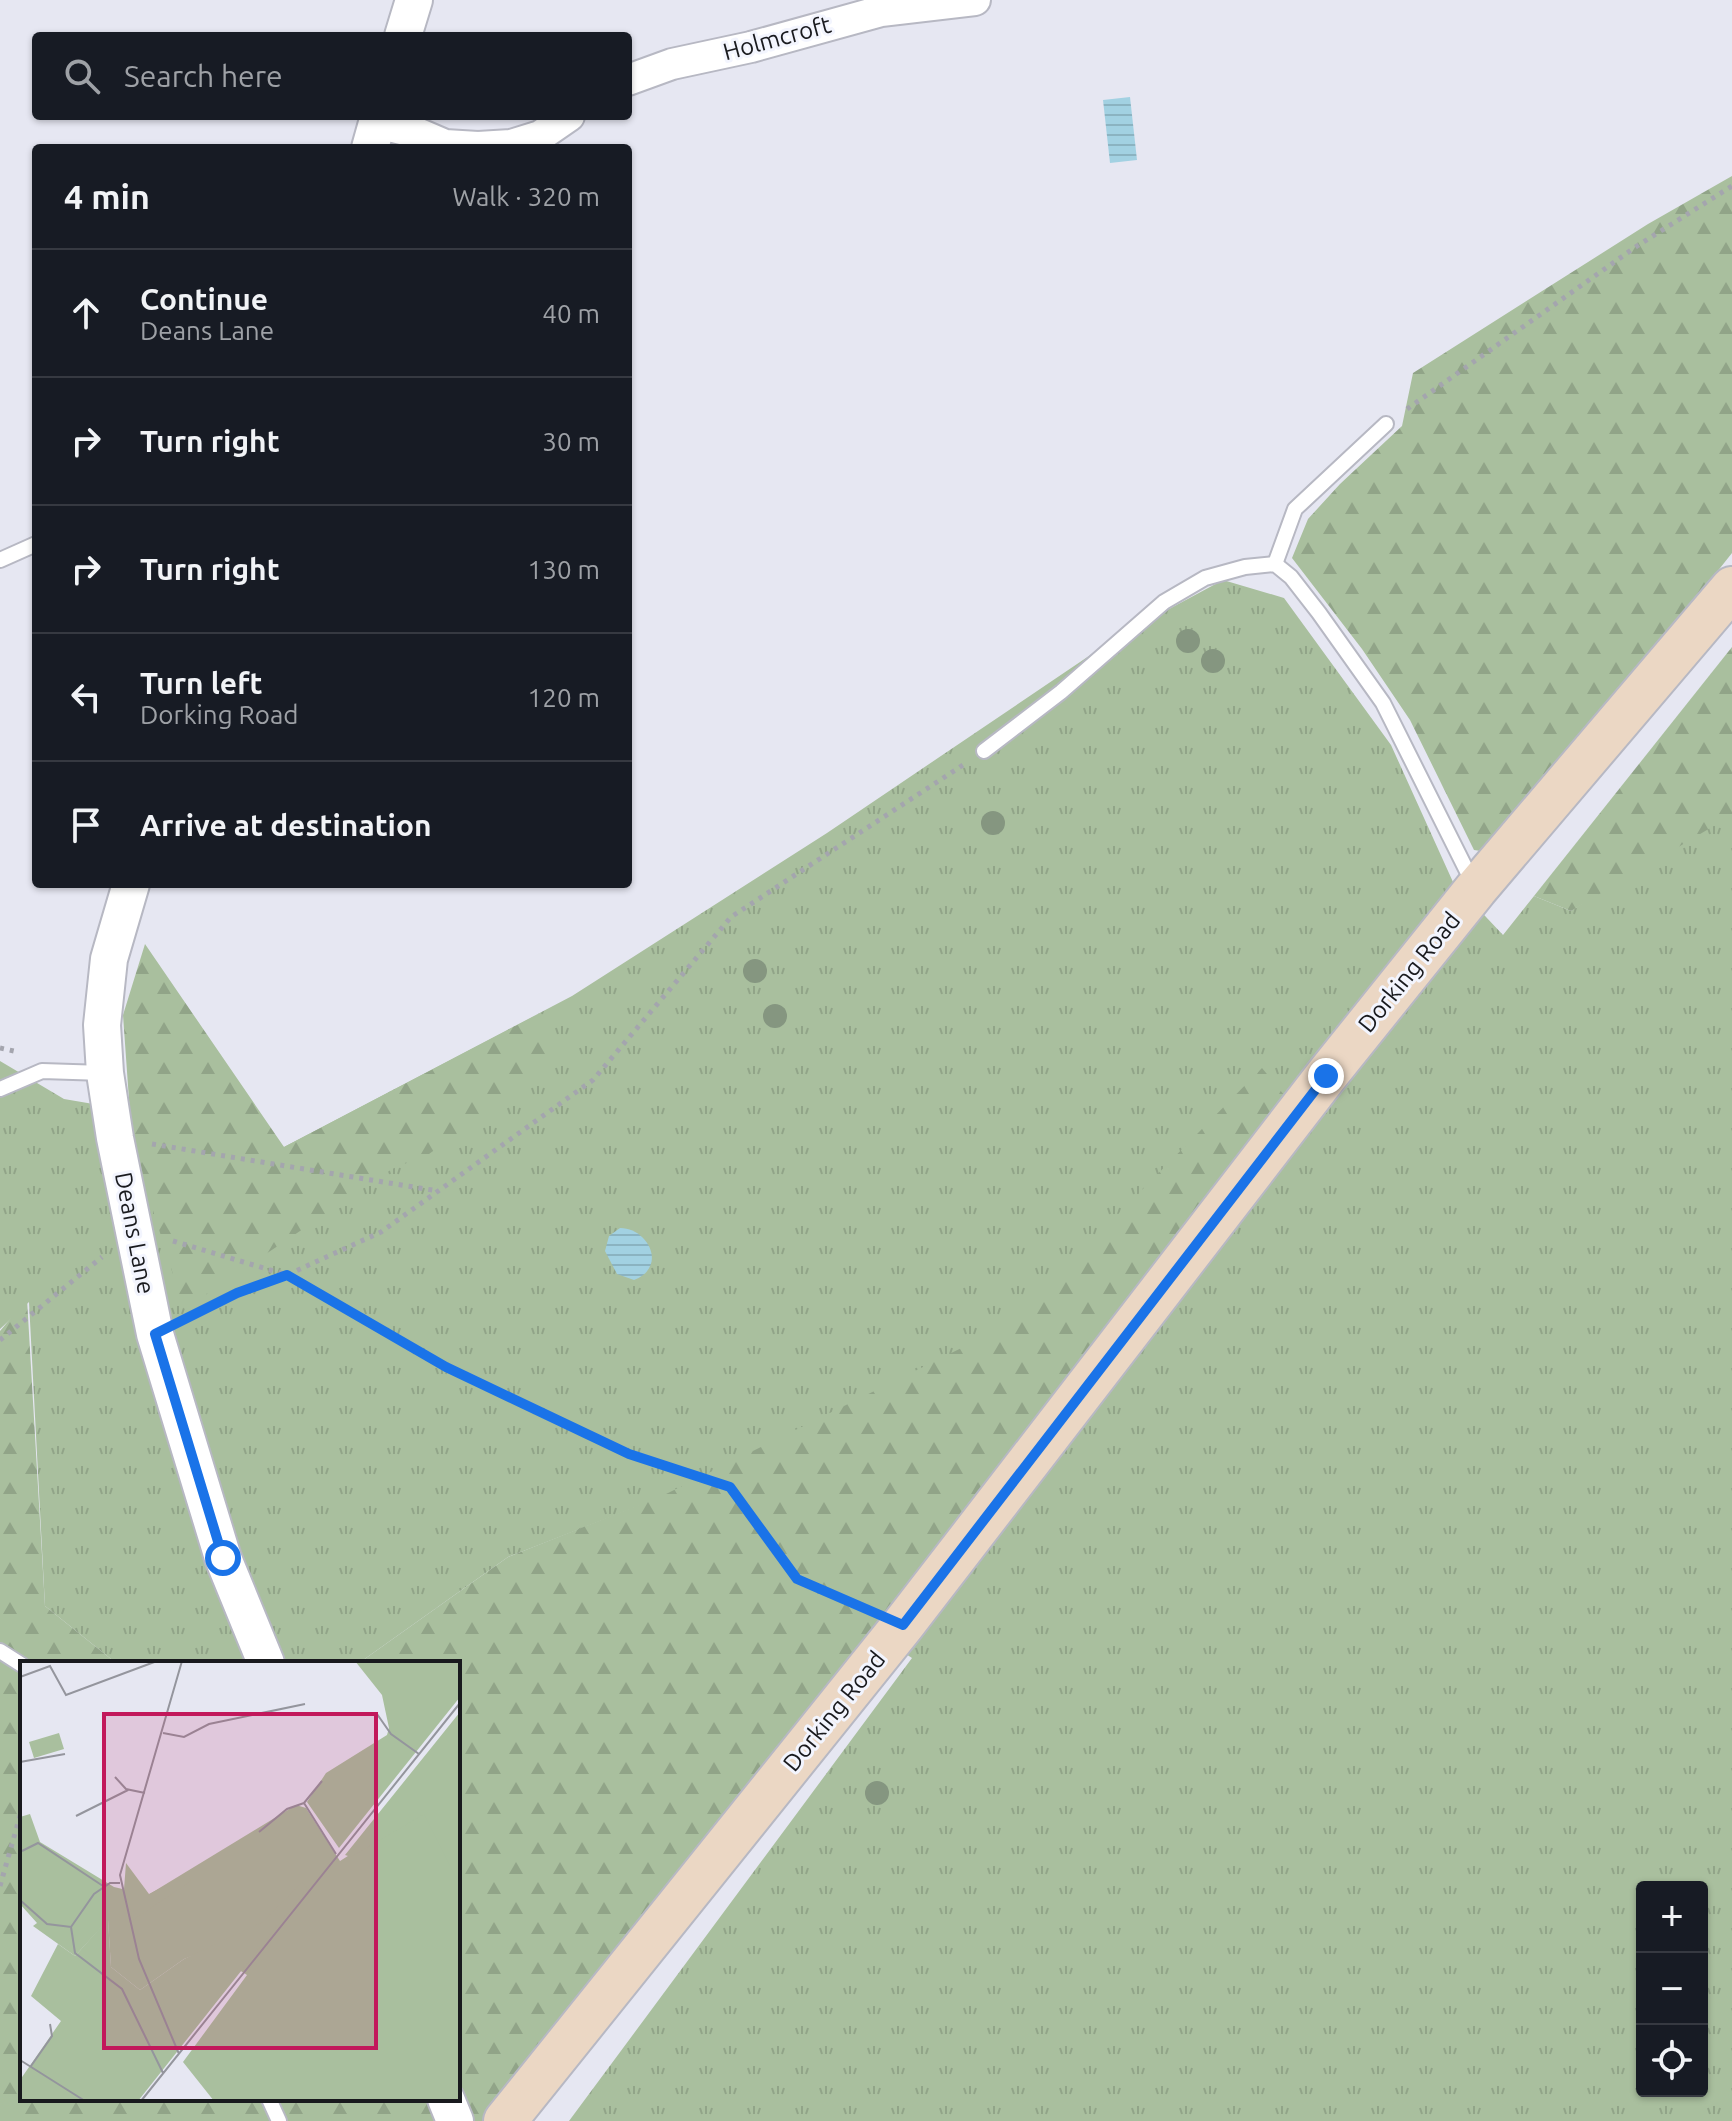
<!DOCTYPE html>
<meta charset="utf-8">
<style>
body{margin:0;font-family:Ubuntu,sans-serif;background:#242831;color:#f1f3f6}
.controls{position:absolute;right:24px;bottom:24px;display:grid;overflow:hidden;border-radius:8px;box-shadow:0 2px 6px #0004}
.controls button{width:72px;height:72px;display:grid;place-items:center;padding:0;border:0;border-bottom:2px solid #363941;background:#171b24;color:#f1f3f6;font:40px sans-serif}
.stop{position:absolute;width:24px;height:24px;margin:-18px;border:6px solid #1a73e8;border-radius:50%;background:#fff}
.stop.end{background:#1a73e8;border-color:#fff;box-shadow:0 2px 8px #0008}
.list{margin:0;padding:0;list-style:none}
h2{display:flex;justify-content:space-between;align-items:center;height:104px;margin:0;padding:0 32px;font-size:34px}
h2 small{font-size:26px;font-weight:400;color:#9ea1a6}
.list li{display:grid;grid-template-columns:52px 1fr auto;gap:24px;align-items:center;box-sizing:border-box;height:128px;padding:0 32px;border-top:2px solid #363941}
.list b{display:block;font-size:30px;white-space:nowrap}
.list p{margin:0;font-size:26px;white-space:nowrap;color:#9ea1a6}
.list em{font-size:26px;font-style:normal;color:#9ea1a6}
.icon{flex:none;width:44px;height:44px;fill:none;stroke:currentColor;stroke-width:2;stroke-linecap:round;stroke-linejoin:round}
.map{position:relative;flex:none;width:1732px;height:2121px;overflow:hidden}
.search{position:absolute;background:#171b24;box-shadow:0 2px 6px #0004;left:32px;top:32px;width:600px;height:88px;display:flex;align-items:center;gap:20px;box-sizing:border-box;padding:0 28px;border-radius:8px;color:#9ea1a6;font-size:30px}
.panel{position:absolute;background:#171b24;box-shadow:0 2px 6px #0004;left:32px;top:144px;width:600px;height:744px;border-radius:8px}
.map>svg:first-child{display:block}
.grass{fill:url(#grass-tufts);fill-rule:evenodd}
.forest{fill:url(#forest-firs)}
.water{fill:url(#water-rules)}
.lines{fill:none;stroke-linecap:round;stroke-linejoin:round}
.service-casing{stroke:#b7b8c3;stroke-width:18}
.minor-casing{stroke:#b7b8c3;stroke-width:34}
.tertiary-casing{stroke:#b7b8c3;stroke-width:40}
.secondary-casing{stroke:#b7b8c3;stroke-width:46}
.path{stroke:#a4a5ae;stroke-width:5;stroke-dasharray:4 6;stroke-linecap:butt}
.service{stroke:#fff;stroke-width:14}
.minor{stroke:#fff;stroke-width:30}
.tertiary{stroke:#fff;stroke-width:36}
.secondary{stroke:#ebd7c4;stroke-width:42}
.tree{fill:#859680}
.route{stroke:#1a73e8;stroke-width:10}
.labels{text-anchor:middle;dominant-baseline:central;stroke-width:6;stroke-linejoin:round;paint-order:stroke}
.street-label{font-size:24px;fill:#191a1e;stroke:#f3f5fe}
.inset-road{fill:none;stroke:#94959d;stroke-width:2}
.view{fill:#c2185b;fill-opacity:0.15;stroke:#c2185b;stroke-width:4}
.inset-edge{fill:none;stroke:#191a1e;stroke-width:4}
</style>
<div class="map">
<svg width="1732" height="2121" viewBox="0 0 1732 2121">
<defs>
<pattern id="grass-tufts" width="24" height="20" patternUnits="userSpaceOnUse" patternTransform="scale(2)"><rect width="24" height="20" fill="#a9bf9e"/><path d="M3 7l-1-3M5 7V3M7 7l1-3M15 17l-1-3M17 17v-4M19 17l1-3" fill="none" stroke="#91a488"/></pattern>
<pattern id="forest-firs" width="22" height="20" patternUnits="userSpaceOnUse" patternTransform="scale(2)"><rect width="22" height="20" fill="#a9bf9e"/><path d="M5 1l3.5 6h-7zM16 11l3.5 6h-7z" fill="#91a488"/></pattern>
<pattern id="water-rules" width="6" height="5" patternUnits="userSpaceOnUse" patternTransform="scale(2)"><rect width="6" height="5" fill="#a2d1e2"/><path d="M0 2.5h6" fill="none" stroke="#8bb3c1"/></pattern>
</defs>
<rect width="100%" height="100%" fill="#e6e7f2"/>
<path class="grass" d="M1223 580 1284 598 1391 745 1453 882 1503 935 1534 896 1571 911 1732 802V2121H569L912 1658 664 1496 508 1557 359 1663H116L45 1606 29 1302 0 1329V1061L64 1099 234 1128 284 1147 572 996 827 833 1117 637ZM1642 1887H1702V2091H1642Z"/>
<g class="forest">
<polygon points="1732,176 1732,553 1494,853 1474,850 1410,720 1362,649 1292,558 1308,519 1340,484 1402,426 1413,373 1648,224"/>
<polygon points="1732,647 1732,815 1571,911 1534,896"/>
<polygon points="145,944 284,1147 535,1016 558,1060 429,1154 392,1169 184,1309 145,1185 130,1114 123,1015"/>
<polygon points="1262,1068 1293,1106 484,2121 0,2121 0,1331 27,1299 45,1606 116,1663 22,1663 22,2099 458,2099 458,1663 359,1663 508,1557 664,1495 1010,1324"/>
</g>
<g class="water">
<polygon points="1130,97 1137,160 1110,163 1103,100"/>
<path d="M620 1228C648 1228 668 1267 634 1280L617 1274 605 1251 609 1236Z"/>
</g>
<g class="lines">
<defs>
<g id="service">
<polyline points="0,560 36,544"/>
<polyline points="1275,564 1295,509 1386,424"/>
<polyline points="984,751 1061,692 1164,602 1205,578 1245,567 1275,564 1291,577 1319,613 1383,703 1473,883"/>
<polyline points="0,1089 42,1071 104,1073"/>
<polyline points="0,1651 22,1665"/>
<polyline points="269,2099 279,2121"/>
</g>
<g id="minor">
<polyline points="628,80 672,64 751,47 881,11 975,0"/>
<polyline points="377,123 417,133 445,145 478,147 511,145 540,136 569,116"/>
</g>
<g id="tertiary">
<polyline points="403,36 414,0"/>
<polyline points="370,148 379,116"/>
<polyline points="131,884 109,959 102,1025 105,1073 115,1138 155,1334 223,1558 266,1663"/>
<polyline points="446,2099 455,2121"/>
</g>
<polyline id="secondary" points="505,2121 903,1625 1326,1076 1476,889 1732,588"/>
</defs>
<use href="#service" class="service-casing"/>
<use href="#minor" class="minor-casing"/>
<use href="#tertiary" class="tertiary-casing"/>
<use href="#secondary" class="secondary-casing"/>
<g class="path">
<polyline points="1407,409 1637,246 1732,186"/>
<polyline points="0,1048 18,1052"/>
<polyline points="152,1144 438,1191"/>
<polyline points="173,1241 287,1275 381,1232 593,1080 731,917 963,765"/>
<polyline points="186,1318 237,1293 287,1275 446,1367 629,1454 730,1487 797,1579 865,1609"/>
<polyline points="0,1340 102,1257"/>
<polyline points="0,1886 22,1809"/>
</g>
<use href="#service" class="service"/>
<use href="#minor" class="minor"/>
<use href="#tertiary" class="tertiary"/>
<use href="#secondary" class="secondary"/>
</g>
<g class="tree">
<circle cx="1188" cy="641" r="12"/>
<circle cx="1213" cy="661" r="12"/>
<circle cx="993" cy="823" r="12"/>
<circle cx="755" cy="971" r="12"/>
<circle cx="775" cy="1016" r="12"/>
<circle cx="877" cy="1793" r="12"/>
</g>
<g class="lines">
<polyline class="route" points="223,1558 155,1334 237,1293 287,1275 446,1367 629,1454 730,1487 797,1579 903,1625 1326,1076"/>
</g>
<g class="labels">
<g class="street-label">
<text transform="translate(777 38) rotate(-15)">Holmcroft</text>
<text transform="translate(1409 972) rotate(-51)">Dorking Road</text>
<text transform="translate(135 1233) rotate(79)">Deans Lane</text>
<text transform="translate(834 1711) rotate(-51)">Dorking Road</text>
</g>
</g>
<g transform="translate(20 1661)">
<rect width="440" height="440" fill="#e6e7f2"/>
<path d="M276 144 286 147 320 200 403 147 440 207V440H194L163 401 227 314 188 289 164 298 120 329 91 306 88 259 55 295 13 265 17 262 0 243V156L10 153 20 181 94 226 128 234Z" fill="#a9bf9e"/>
<path d="M335 0H440V36L319 187 287 141 306 112 367 74 369 67 362 34ZM440 51V225L404 153 331 196 325 194ZM106 202 129 233 168 213 171 220 113 259 104 228ZM282 221 287 227 118 440H0V419L41 360 11 335 38 283 55 295 88 258 91 306 120 329 164 298 243 261Z" fill="#a9bf9e"/>
<path d="M39 72 44 88 14 97 9 81Z" fill="#a9bf9e"/>
<path class="inset-road" d="M0 16 30 5 46 34 137 0M357 53 371 73 399 93M143 72 164 76 189 63 285 43M0 101 45 93M95 116 106 128 125 132M284 142 316 193M284 142 302 120M56 155 108 129M239 171 267 148 284 142M2 190 18 182 83 225M0 239 27 263 51 266 74 233 90 222H100M51 266 55 292 102 328 143 412M159 393 119 298 100 214 162 0M0 399 65 440M11 405 32 375 30 363M121 440 440 42"/>
<path class="view" d="M84 53H356V387H84Z"/>
<rect width="440" height="440" class="inset-edge"/>
</g>
</svg>
<div class="controls">
<button>+</button>
<button>−</button>
<button><svg class="icon" aria-label="locate" viewBox="0 0 24 24"><circle cx="12" cy="12" r="6"/><path d="M12 2v4M12 18v4M2 12h4M18 12h4"/></svg></button>
</div>
<div class="stop" style="left:223px;top:1558px"></div>
<div class="stop end" style="left:1326px;top:1076px"></div>
<div class="search"><svg class="icon" aria-label="search" viewBox="0 0 24 24"><circle cx="10" cy="10" r="6"/><path d="M15 15l6 6"/></svg>Search here</div>
<section class="panel">
<h2>4 min<small>Walk · 320 m</small></h2>
<ul class="list">
<li><svg class="icon" aria-label="ahead" viewBox="0 0 24 24"><path d="M12 20V5M6 11l6-6 6 6"/></svg><div><b>Continue</b><p>Deans Lane</p></div><em>40 m</em></li>
<li><svg class="icon" aria-label="right" viewBox="0 0 24 24"><path d="M7 20v-9h11M14 6l5 5-5 5"/></svg><div><b>Turn right</b></div><em>30 m</em></li>
<li><svg class="icon" aria-label="right" viewBox="0 0 24 24"><path d="M7 20v-9h11M14 6l5 5-5 5"/></svg><div><b>Turn right</b></div><em>130 m</em></li>
<li><svg class="icon" aria-label="left" viewBox="0 0 24 24"><path d="M17 20v-9H6M10 6l-5 5 5 5"/></svg><div><b>Turn left</b><p>Dorking Road</p></div><em>120 m</em></li>
<li><svg class="icon" aria-label="arrive" viewBox="0 0 24 24"><path d="M6 21V4h12l-3 4 3 4H6"/></svg><div><b>Arrive at destination</b></div></li>
</ul>
</section>
</div>
